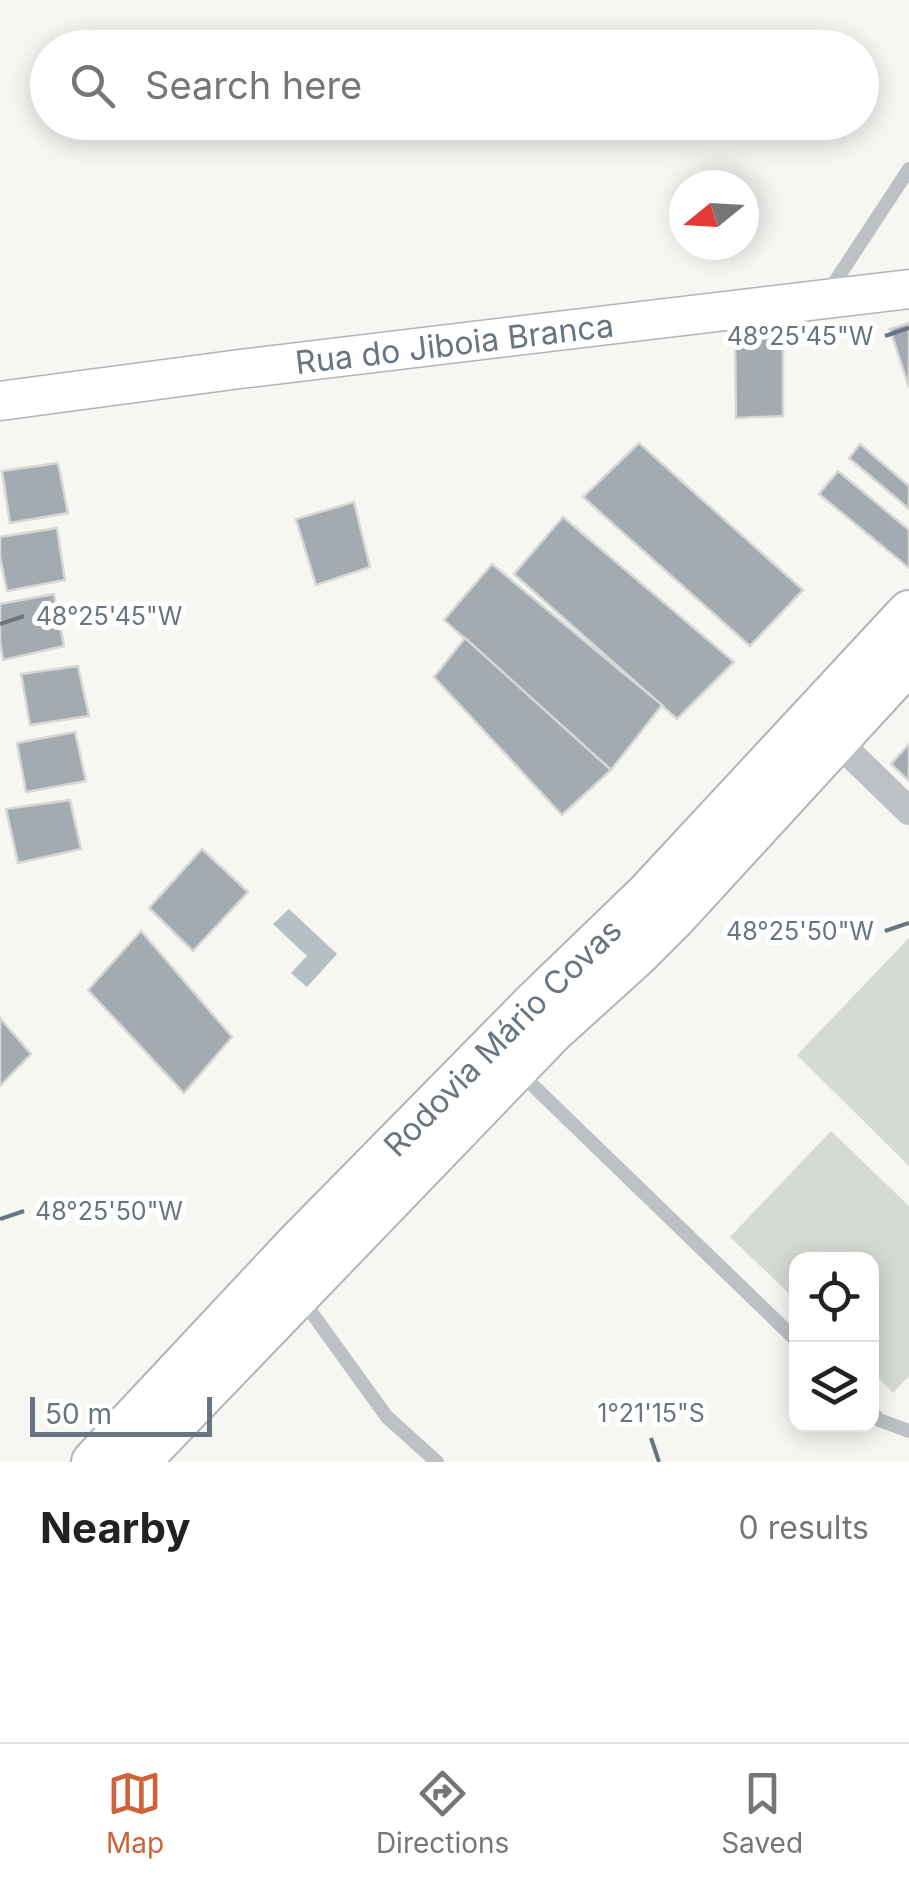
<!DOCTYPE html>
<meta charset="utf-8">
<style>
body{margin:0;font-family:Inter,sans-serif;background:#f6f6f6;color:#222}
.controls{position:absolute;right:30px;bottom:30px;display:grid;overflow:hidden;border-radius:20px;box-shadow:0 5px 25px #0003}
.controls button{width:90px;height:90px;display:grid;place-items:center;padding:0;border:0;border-bottom:2px solid #e0e0e0;background:#fff;color:#222;font:50px sans-serif}
.compass{position:absolute;left:669px;top:170px;width:90px;height:90px;border-radius:50%;background:#fff;box-shadow:0 5px 25px #0003;rotate:252deg}
.scale{position:absolute;left:30px;bottom:25px;width:182px;box-sizing:border-box;padding-left:10px;border:5px solid #687580;border-top:0;font-size:28px;line-height:35px;white-space:nowrap;color:#687580;-webkit-text-stroke:8px #fff;paint-order:stroke}
.list{margin:0;padding:0;list-style:none}
h2{display:flex;justify-content:space-between;align-items:center;height:130px;margin:0;padding:0 40px;font-size:42px}
h2 small{font-size:32px;font-weight:400;color:#767676}
.icon{flex:none;width:55px;height:55px;fill:none;stroke:currentColor;stroke-width:2;stroke-linecap:round;stroke-linejoin:round}
.map{position:relative;flex:none;width:909px;height:1462px;overflow:hidden}
.search{position:absolute;background:#fff;box-shadow:0 5px 25px #0003;left:30px;right:30px;top:30px;height:110px;display:flex;align-items:center;gap:25px;box-sizing:border-box;padding:0 35px;border-radius:55px;color:#767676;font-size:38px}
.sheet{height:280px;background:#fff}
nav{display:flex;justify-content:space-around;align-items:center;box-sizing:border-box;height:140px;border-top:2px solid #e0e0e0;background:#fff;font-size:28px;color:#767676}
nav a{display:grid;justify-items:center;gap:5px}
nav .on{color:#ce633a}
.map>svg:first-child{display:block}
.green{fill:#d5dad3}
.water{fill:#b6bfc4}
.building{fill:#a4abb0;stroke:#d7d7d5;stroke-width:2.5}
.lines{fill:none;stroke-linecap:round;stroke-linejoin:round}
.secondary-casing{stroke:#b0b4b8;stroke-width:41}
.primary-casing{stroke:#b1b5b8;stroke-width:46}
.service{stroke:#bdc1c4;stroke-width:14}
.minor{stroke:#bdc1c4;stroke-width:28}
.secondary{stroke:#fff;stroke-width:38}
.primary{stroke:#fff;stroke-width:42}
.ticks{fill:none;stroke:#687580;stroke-width:4}
.labels{text-anchor:middle;dominant-baseline:central;stroke-width:10;stroke-linejoin:round;paint-order:stroke}
.street-label{font-size:32px;fill:#687580;stroke:#fff}
.ticks-label{font-size:25px;text-anchor:middle;fill:#687580;stroke:#fff;stroke-width:10;stroke-linejoin:round;paint-order:stroke}
</style>
<div class="map">
<svg width="909" height="1462" viewBox="0 0 909 1462">
<rect width="100%" height="100%" fill="#f6f6f3"/>
<g class="green">
<polygon points="909,938 909,1166 797,1055"/>
<polygon points="831,1131 909,1206 909,1376 893,1393 872,1372 872,1260 796,1260 796,1300 730,1237"/>
</g>
<polygon class="water" points="289,909 337,954 307,987 291,973 307,956 273,924"/>
<g class="building">
<polygon points="909,323 909,387 890,329"/>
<polygon points="783,335 783,416 736,418 735,337"/>
<polygon points="639,443 803,590 750,646 583,497"/>
<polygon points="860,444 909,486 909,509 849,458"/>
<polygon points="58,463 68,513 10,523 2,471"/>
<polygon points="838,471 909,530 909,568 819,494"/>
<polygon points="354,502 370,567 316,585 296,519"/>
<polygon points="563,517 734,662 677,719 514,574"/>
<polygon points="57,528 65,580 7,591 0,557 0,537"/>
<polygon points="492,564 662,705 611,770 444,620"/>
<polygon points="54,594 64,646 3,660 0,641 0,604"/>
<polygon points="465,638 611,770 562,815 434,677"/>
<polygon points="78,666 89,716 30,725 21,674"/>
<polygon points="75,732 86,781 26,792 17,743"/>
<polygon points="909,744 909,781 891,764"/>
<polygon points="70,800 81,849 18,863 6,809"/>
<polygon points="202,849 248,892 193,951 149,908"/>
<polygon points="141,931 232,1037 184,1093 88,990"/>
<polygon points="0,1018 31,1054 0,1086"/>
</g>
<g class="lines">
<defs>
<g id="secondary">
<path id="s1" d="M0 401 240 369 909 289"/>
</g>
<g id="primary">
<path id="s2" d="M93 1462 295 1246 537 1000 648 893 909 612"/>
<polyline points="138,1462 552,1032 637,955 675,917 909,662"/>
</g>
</defs>
<use href="#secondary" class="secondary-casing"/>
<use href="#primary" class="primary-casing"/>
<g class="service">
<polyline points="827,294 909,169"/>
<polyline points="520,1073 796,1340"/>
<polyline points="301,1298 387,1417 437,1462"/>
<polyline points="872,1412 879,1420 909,1431"/>
</g>
<polyline class="minor" points="837,741 909,811"/>
<use href="#secondary" class="secondary"/>
<use href="#primary" class="primary"/>
</g>
<path class="ticks" d="M885 336 909 328M0 624 24 616M885 931 909 923M0 1219 24 1211M651 1438 659 1462"/>
<g class="labels">
<g class="street-label">
<text stroke="none"><textPath href="#s1" startOffset="458">Rua do Jiboia Branca</textPath></text>
<text stroke="none"><textPath href="#s2" startOffset="590">Rodovia Mário Covas</textPath></text>
</g>
</g>
<g class="ticks-label">
<text x="800" y="345">48°25'45"W</text>
<text x="109" y="625">48°25'45"W</text>
<text x="800" y="940">48°25'50"W</text>
<text x="109" y="1220">48°25'50"W</text>
<text x="651" y="1422">1°21'15"S</text>
</g>
</svg>
<div class="controls">
<button><svg class="icon" aria-label="locate" viewBox="0 0 24 24"><circle cx="12" cy="12" r="6"/><path d="M12 2v4M12 18v4M2 12h4M18 12h4"/></svg></button>
<button><svg class="icon" aria-label="layers" viewBox="0 0 24 24"><path d="M12 4l9 5-9 5-9-5zM3 14l9 5 9-5"/></svg></button>
</div>
<svg class="compass" viewBox="-18 -18 36 36"><path d="M0-13l5 13h-10z" fill="#e53935"/><path d="M0 13l5-13h-10z" fill="#767676"/></svg>
<div class="scale">50 m</div>
<div class="search"><svg class="icon" aria-label="search" viewBox="0 0 24 24"><circle cx="10" cy="10" r="6"/><path d="M15 15l6 6"/></svg>Search here</div>
</div>
<section class="sheet">
<h2>Nearby<small>0 results</small></h2>
<ul class="list">
</ul>
</section>
<nav>
<a class="on"><svg class="icon" aria-label="map" viewBox="0 0 24 24"><path d="M3 6l6-2 6 2 6-2v14l-6 2-6-2-6 2zM9 4v14M15 6v14"/></svg>Map</a>
<a><svg class="icon" aria-label="directions" viewBox="0 0 24 24"><path d="M12 3l9 9-9 9-9-9zM9 14v-3h6M13 9l2 2-2 2"/></svg>Directions</a>
<a><svg class="icon" aria-label="saved" viewBox="0 0 24 24"><path d="M7 4h10v16l-5-4-5 4z"/></svg>Saved</a>
</nav>
